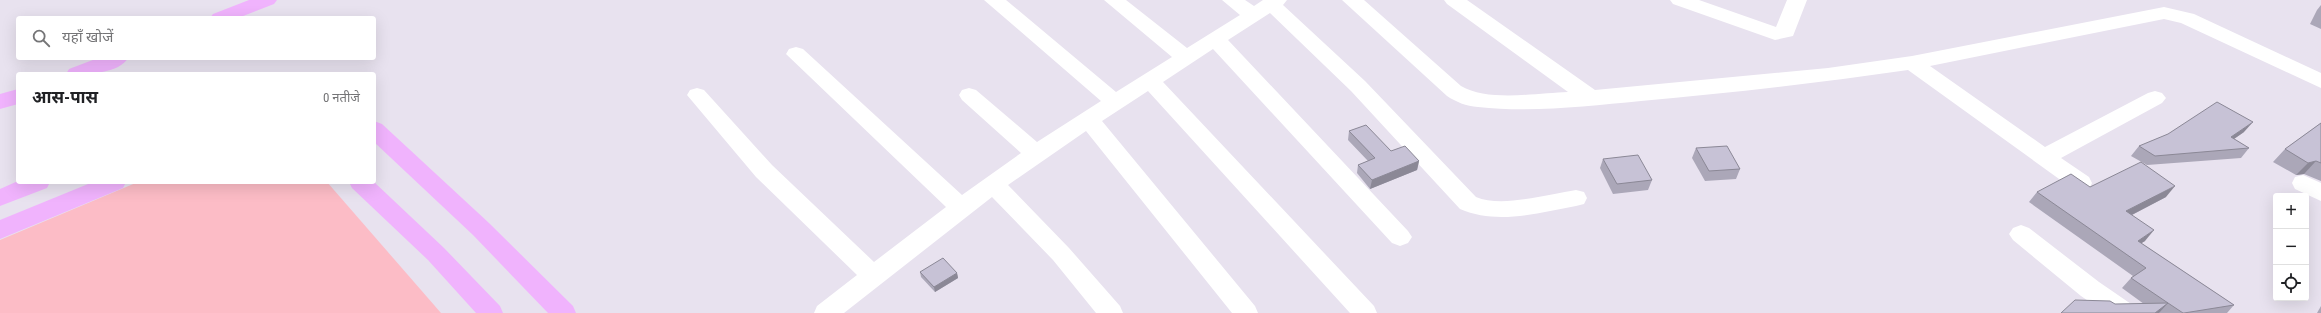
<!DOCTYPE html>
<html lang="hi">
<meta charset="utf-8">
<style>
body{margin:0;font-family:"Roboto Condensed","Noto Sans Devanagari",sans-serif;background:#f2f2f2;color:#202124}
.controls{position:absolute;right:12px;bottom:12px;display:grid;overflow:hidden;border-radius:4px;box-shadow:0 4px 16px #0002}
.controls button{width:36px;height:36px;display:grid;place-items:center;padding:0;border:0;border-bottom:1px solid #e0e0e0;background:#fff;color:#202124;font:20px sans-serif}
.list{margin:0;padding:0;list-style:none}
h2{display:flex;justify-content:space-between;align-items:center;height:52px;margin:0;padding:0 16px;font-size:17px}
h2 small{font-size:13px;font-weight:400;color:#757577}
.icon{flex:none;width:22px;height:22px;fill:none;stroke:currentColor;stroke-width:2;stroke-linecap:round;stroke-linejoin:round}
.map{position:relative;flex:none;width:2321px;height:313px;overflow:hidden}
.search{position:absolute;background:#fff;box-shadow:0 4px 16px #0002;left:16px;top:16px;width:360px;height:44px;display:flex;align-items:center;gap:10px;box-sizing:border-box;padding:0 14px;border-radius:4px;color:#757577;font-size:15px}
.panel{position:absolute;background:#fff;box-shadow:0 4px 16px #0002;left:16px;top:72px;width:360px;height:112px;border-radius:4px}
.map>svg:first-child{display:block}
.park{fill:#fcbcc6}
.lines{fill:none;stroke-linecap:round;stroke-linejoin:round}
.street{fill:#fff;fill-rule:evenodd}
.secondary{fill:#f0b3fd;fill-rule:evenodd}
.wall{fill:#aba7b8}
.shaded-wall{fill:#8b8896}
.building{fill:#c7c2d6;stroke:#8b8896}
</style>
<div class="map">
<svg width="2321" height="313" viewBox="0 0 2321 313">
<rect width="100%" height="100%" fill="#e8e2ef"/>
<polygon class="park" points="138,182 327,182 441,313 0,313 0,240"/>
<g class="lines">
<g class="street">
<path d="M984 0H1006L1116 92 1172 57 1104 0H1126L1187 48 1240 15 1222 0H1245L1254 6 1263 0H1287L1283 5 1365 81 1476 197C1502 208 1549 194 1576 190L1584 192 1587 198 1584 204 1576 206C1538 213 1497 225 1460 209L1351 91 1270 13 1228 40 1408 231 1412 237 1408 243 1400 246 1392 243 1213 49 1163 82 1374 306 1377 313H1350L1148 91 1102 121 1255 306 1258 313H1232L1086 131 1008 185 1069 248 1120 306 1123 313H1096L1053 260 992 197 844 313H814L817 306 857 275 756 177 687 95 690 90 697 88 704 90 772 165 874 262 946 207 786 54 789 49 796 47 803 49 962 195 1021 153 962 100 959 95 962 90 969 88 976 90 1037 142 1101 101Z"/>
<path d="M1342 0H1364L1461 86C1488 102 1537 93 1568 92L1447 4 1444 0H1467L1595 90 1828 68 1912 56 2164 7 2194 14 2321 73V88L2181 23 2164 19 1930 66 2045 147 2148 93 2155 91 2162 93 2166 98 2162 103 2061 158 2089 177 2092 183 2089 189 2081 191 2073 189 1908 70C1819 83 1730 93 1641 101 1587 106 1531 113 1478 107 1466 106 1456 102 1447 96Z"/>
<polygon points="1670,0 1699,0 1776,27 1787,0 1807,0 1793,36 1775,40 1673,4"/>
<polygon points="2303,175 2321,183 2321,201 2295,189 2292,183 2295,177"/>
<polygon points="2021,225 2029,228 2099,282 2134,306 2137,313 2106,313 2081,296 2013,240 2009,234 2013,228"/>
</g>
<g class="secondary">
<polygon points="249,0 277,0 274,4 238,18 210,18 213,14"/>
<path d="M98 58H128C118 75 83 74 66 74L69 69Z"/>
<polygon points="18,89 18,104 0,109 0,94"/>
<polygon points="374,121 382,124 489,223 573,306 576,313 548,313 473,235 374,142"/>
<polygon points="18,181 18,182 50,182 47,188 0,206 0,189"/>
<polygon points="93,182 126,182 123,188 0,239 0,220"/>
<polygon points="349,182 374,182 444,248 500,306 503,313 476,313 428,260 352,188"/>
</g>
</g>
<g class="wall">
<polygon points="2321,5 2321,29 2310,24 2317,10"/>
<polygon points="2321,123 2321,181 2304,174 2296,175 2273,162 2285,149"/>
<polygon points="1349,131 1391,151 1419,161 1417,170 1370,189 1357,173 1358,165 1368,161 1348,140"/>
<polygon points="2244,132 2234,139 2249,148 2241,158 2147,165 2131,156 2139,146"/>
<polygon points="1696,148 1740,169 1736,179 1705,181 1692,158"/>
<polygon points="1603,159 1652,180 1648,190 1613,194 1600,168"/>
<polygon points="2090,187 2166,197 2132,215 2145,241 2141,243 2234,305 2227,313 2061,313 2115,304 2144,304 2122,288 2131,278 2133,276 2029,202 2037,192"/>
<polygon points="920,272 957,273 958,278 935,292 921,277"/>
<polygon points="2321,306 2321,313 2317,313"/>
</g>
<g class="shaded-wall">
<polygon points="2253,122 2244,132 2222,147 2231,137"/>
<polygon points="1419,161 1417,170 1370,189 1372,180"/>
<polygon points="2316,161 2304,174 2296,175 2308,163"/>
<polygon points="2175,186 2166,197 2118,222 2126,211"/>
<polygon points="2154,230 2145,241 2129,251 2138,241"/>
<polygon points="957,273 958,278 935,292 934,287"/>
<polygon points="2168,303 2159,313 2155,313"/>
</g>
<g class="building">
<polygon points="2217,102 2253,122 2231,137 2249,148 2155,156 2139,146 2168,134"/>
<polygon points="2321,123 2321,163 2316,161 2308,163 2285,149"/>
<polygon points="1366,125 1391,151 1405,146 1419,161 1372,180 1358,165 1375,158 1349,131"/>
<polygon points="1727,146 1740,169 1709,171 1696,148"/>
<polygon points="1638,155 1652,180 1617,184 1603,159"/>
<polygon points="2141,162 2175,186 2126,211 2154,230 2138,241 2234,305 2184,313 2183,313 2168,303 2155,313 2061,313 2075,300 2110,301 2115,304 2168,303 2131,278 2146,268 2037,192 2071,174 2090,187"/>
<polygon points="943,258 957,273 934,287 920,272"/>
</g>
</svg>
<div class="controls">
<button>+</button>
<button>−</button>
<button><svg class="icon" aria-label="locate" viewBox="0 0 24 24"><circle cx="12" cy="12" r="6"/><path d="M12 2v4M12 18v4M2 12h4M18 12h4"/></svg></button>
</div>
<div class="search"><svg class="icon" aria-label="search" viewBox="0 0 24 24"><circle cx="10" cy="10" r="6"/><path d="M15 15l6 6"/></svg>यहाँ खोजें</div>
<section class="panel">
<h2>आस-पास<small>0 नतीजे</small></h2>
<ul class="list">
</ul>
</section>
</div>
